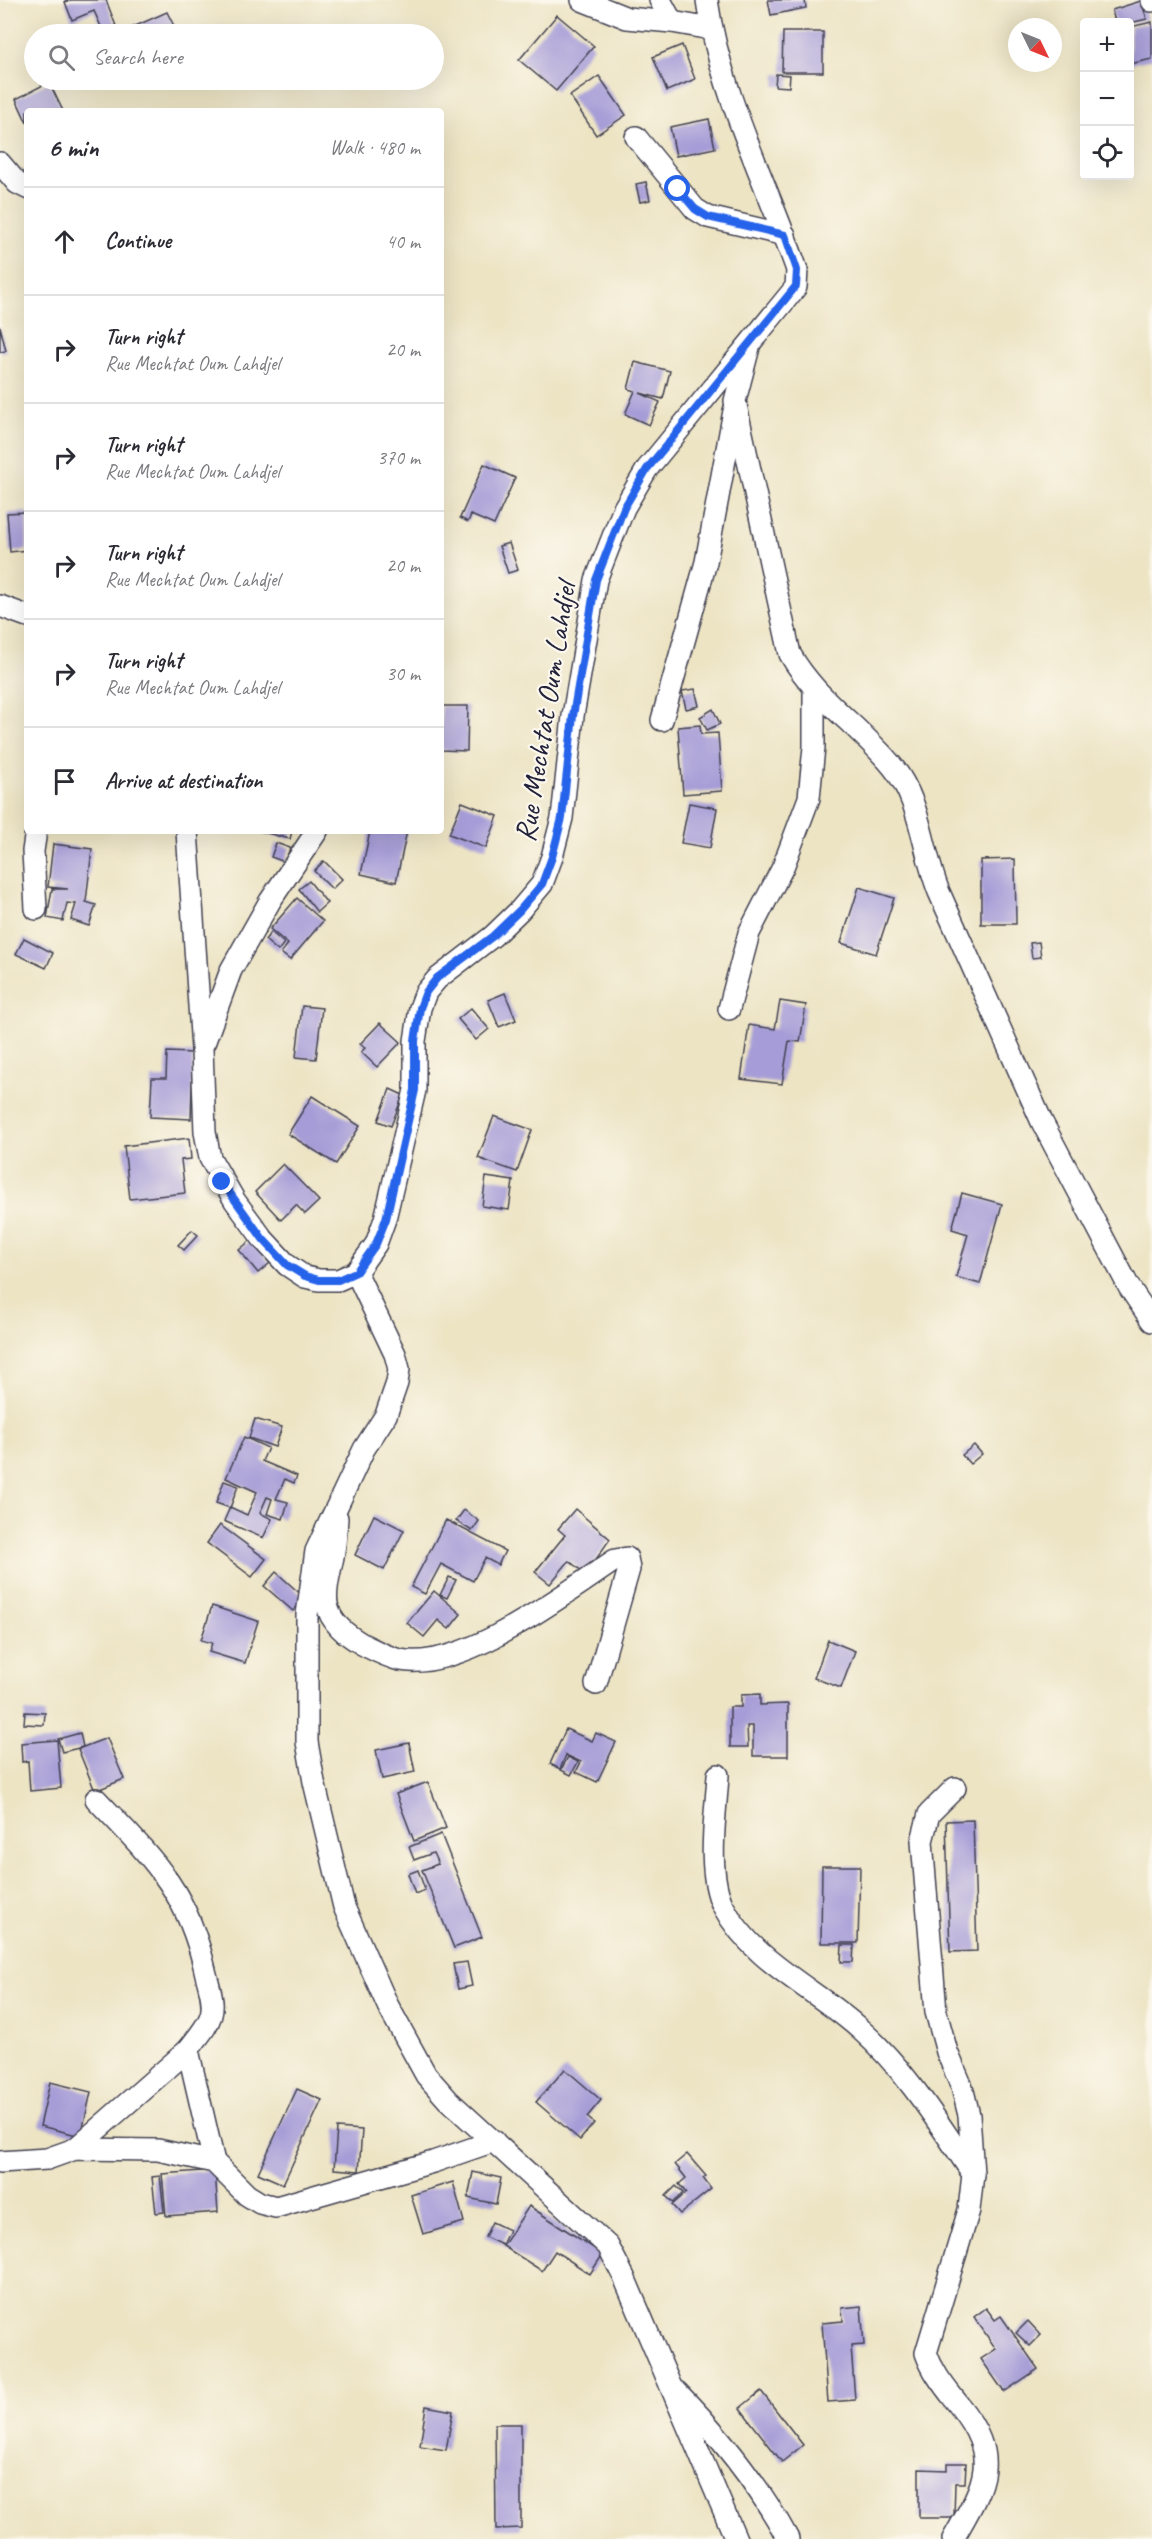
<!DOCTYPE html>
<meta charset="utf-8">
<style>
body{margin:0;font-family:Caveat,sans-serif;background:#f2f2f3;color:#2b2b33}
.controls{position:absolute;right:18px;top:18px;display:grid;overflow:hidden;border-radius:6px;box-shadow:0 6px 24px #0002}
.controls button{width:54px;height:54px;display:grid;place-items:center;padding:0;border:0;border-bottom:2px solid #e1e1e2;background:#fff;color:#2b2b33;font:30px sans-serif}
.compass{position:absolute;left:1008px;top:18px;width:54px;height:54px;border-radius:50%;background:#fff;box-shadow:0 6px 24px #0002;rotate:133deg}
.stop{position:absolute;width:18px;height:18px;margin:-14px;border:4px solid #2563eb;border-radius:50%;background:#fff}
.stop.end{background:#2563eb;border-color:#fff;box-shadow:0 2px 6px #0008}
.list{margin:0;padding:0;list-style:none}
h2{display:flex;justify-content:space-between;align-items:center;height:78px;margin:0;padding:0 24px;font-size:26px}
h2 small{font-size:20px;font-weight:400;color:#7c7c81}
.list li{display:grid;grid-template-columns:39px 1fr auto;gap:18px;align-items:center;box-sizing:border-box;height:108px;padding:0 24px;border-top:2px solid #e1e1e2}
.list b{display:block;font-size:22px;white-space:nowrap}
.list p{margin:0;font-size:20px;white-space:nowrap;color:#7c7c81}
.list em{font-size:20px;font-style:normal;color:#7c7c81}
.icon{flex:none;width:33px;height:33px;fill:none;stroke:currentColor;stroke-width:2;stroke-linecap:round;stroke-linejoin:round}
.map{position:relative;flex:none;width:1152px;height:2539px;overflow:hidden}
.search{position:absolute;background:#fff;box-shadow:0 6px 24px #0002;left:24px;top:24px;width:420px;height:66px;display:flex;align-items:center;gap:15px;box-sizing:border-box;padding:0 21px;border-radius:33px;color:#7c7c81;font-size:22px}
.panel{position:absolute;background:#fff;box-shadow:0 6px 24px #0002;left:24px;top:108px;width:420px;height:726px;border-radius:6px}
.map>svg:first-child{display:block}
.building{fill:#a69cd7}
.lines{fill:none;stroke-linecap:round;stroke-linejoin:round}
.street-casing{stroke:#403f50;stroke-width:24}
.street{stroke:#fff;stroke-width:21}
.route{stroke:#2563eb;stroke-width:8}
.labels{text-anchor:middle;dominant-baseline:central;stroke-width:4.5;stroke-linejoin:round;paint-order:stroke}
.street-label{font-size:30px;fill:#22223b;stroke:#fbf7ec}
</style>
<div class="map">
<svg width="1152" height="2539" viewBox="0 0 1152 2539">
<rect width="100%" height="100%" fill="#fbf7ec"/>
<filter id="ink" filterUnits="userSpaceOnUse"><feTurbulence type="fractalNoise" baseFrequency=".0167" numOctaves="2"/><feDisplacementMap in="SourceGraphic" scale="12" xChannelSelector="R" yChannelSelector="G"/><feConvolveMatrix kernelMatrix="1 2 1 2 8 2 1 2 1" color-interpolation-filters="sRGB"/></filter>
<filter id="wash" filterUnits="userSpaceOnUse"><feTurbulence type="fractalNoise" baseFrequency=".008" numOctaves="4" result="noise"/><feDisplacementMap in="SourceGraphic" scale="24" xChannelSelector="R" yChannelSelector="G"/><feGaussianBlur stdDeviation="1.35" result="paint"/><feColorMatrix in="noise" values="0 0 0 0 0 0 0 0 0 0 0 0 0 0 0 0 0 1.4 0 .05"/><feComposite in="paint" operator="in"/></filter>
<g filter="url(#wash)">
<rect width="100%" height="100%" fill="#ede4c4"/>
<g id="blocks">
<g class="building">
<polygon points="71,0 106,0 116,26 103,31 94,11 72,20 65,2"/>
<polygon points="768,0 805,0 806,8 771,15"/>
<polygon points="1141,1 1147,19 1130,23 1115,22 1112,10"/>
<polygon points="167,12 178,34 126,34 124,31"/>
<polygon points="557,15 594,46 556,91 519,60"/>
<polygon points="1152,22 1152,59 1130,64 1130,27"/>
<polygon points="783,32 823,32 823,72 782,72"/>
<polygon points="682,45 695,79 667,91 653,57"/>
<polygon points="776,74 790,75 789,87 775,86"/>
<polygon points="599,76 626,115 596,135 570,96"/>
<polygon points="49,82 63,111 27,111 27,123 16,99"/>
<polygon points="709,119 715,148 676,156 670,127"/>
<polygon points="646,182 650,200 640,202 636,184"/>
<polygon points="0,326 6,351 0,352"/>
<polygon points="635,362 670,371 663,399 640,393 660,402 649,425 625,414 635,391 628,389"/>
<polygon points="484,464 515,478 494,525 471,515 468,522 460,518"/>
<polygon points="27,512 27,550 10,552 7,513"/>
<polygon points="509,543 518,570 508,573 499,546"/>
<polygon points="695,689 699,706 686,709 682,691"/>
<polygon points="441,706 468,706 467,751 441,750"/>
<polygon points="713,709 720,724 707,730 700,717"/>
<polygon points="700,725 701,734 718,733 722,791 683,794 678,727"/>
<polygon points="462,802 498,816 486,848 449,834"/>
<polygon points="689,803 717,808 710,848 681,843"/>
<polygon points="259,831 292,831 290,839"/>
<polygon points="370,831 407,831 396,882 361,874"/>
<polygon points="276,843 290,848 285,862 271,857"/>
<polygon points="53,844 92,849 86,902 96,905 89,926 71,920 76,904 67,903 63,921 47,918 52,889 68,889 48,887"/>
<polygon points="1015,859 1016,924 981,924 981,860"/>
<polygon points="324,861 342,879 332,889 314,871"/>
<polygon points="309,881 327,903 317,912 299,889"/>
<polygon points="859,887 894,898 876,954 841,943"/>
<polygon points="297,898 323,921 290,960 281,953 288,944 270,929"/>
<polygon points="271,932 284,943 278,951 265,940"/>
<polygon points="24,938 53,953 46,968 16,954"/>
<polygon points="1039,942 1041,957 1032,958 1030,943"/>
<polygon points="505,993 516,1020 499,1027 488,1000"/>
<polygon points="780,1001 806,1005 800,1042 789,1041 782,1084 741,1079 749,1025 775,1029"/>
<polygon points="302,1006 322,1008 316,1059 296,1057"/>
<polygon points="471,1008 489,1029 476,1040 458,1019"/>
<polygon points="380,1023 401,1042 377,1067 361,1052 365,1048 360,1044"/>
<polygon points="167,1052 193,1053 191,1119 150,1117 152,1078 166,1078"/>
<polygon points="390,1089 403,1095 391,1126 378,1121"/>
<polygon points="312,1096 360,1126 336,1164 288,1134"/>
<polygon points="494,1116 532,1130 517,1172 478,1158"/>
<polygon points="189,1138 191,1159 181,1160 185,1193 130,1199 124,1146"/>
<polygon points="283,1164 319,1201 305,1214 296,1205 281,1220 255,1192"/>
<polygon points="486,1177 513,1181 509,1210 482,1206"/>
<polygon points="962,1193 1002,1204 980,1284 956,1277 968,1234 952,1229"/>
<polygon points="192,1230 198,1235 184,1250 178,1245"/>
<polygon points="251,1240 270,1263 258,1273 239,1250"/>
<polygon points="255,1419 282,1427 275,1447 249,1438"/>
<polygon points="244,1437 268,1448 262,1461 297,1476 294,1483 285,1479 276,1499 288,1502 283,1519 267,1514 272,1499 267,1497 260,1513 272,1519 263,1538 224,1521 230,1507 247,1515 257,1492 226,1478"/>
<polygon points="974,1445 982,1454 970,1464 962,1455"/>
<polygon points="224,1481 238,1486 230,1508 216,1503"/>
<polygon points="575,1509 610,1539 586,1574 569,1561 550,1584 535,1572 565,1535 558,1529"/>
<polygon points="464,1510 479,1521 472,1531 456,1521"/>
<polygon points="374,1515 404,1530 384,1570 355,1555"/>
<polygon points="446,1520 505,1551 498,1565 485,1558 473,1581 441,1564 425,1594 411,1587"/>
<polygon points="220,1525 266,1559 252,1577 207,1543"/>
<polygon points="276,1572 305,1598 293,1611 264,1586"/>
<polygon points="449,1577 456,1580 447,1598 440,1595"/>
<polygon points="434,1591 461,1614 449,1629 438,1620 424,1637 407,1623"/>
<polygon points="212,1606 258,1621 245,1663 209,1652 212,1643 201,1640"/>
<polygon points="828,1640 855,1651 841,1688 814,1678"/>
<polygon points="760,1694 760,1705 788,1704 788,1756 753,1756 753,1726 747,1726 748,1747 730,1747 730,1707 741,1707 741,1695"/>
<polygon points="25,1712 45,1713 44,1725 24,1724"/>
<polygon points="566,1729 592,1741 596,1733 616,1742 597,1782 576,1772 581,1762 566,1755 560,1769 550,1764"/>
<polygon points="80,1733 83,1747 62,1752 58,1739"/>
<polygon points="107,1738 124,1779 95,1791 78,1749"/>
<polygon points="57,1740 61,1788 30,1791 28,1761 22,1762 21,1743"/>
<polygon points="409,1743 415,1772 382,1779 376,1750"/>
<polygon points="568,1757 578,1762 571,1775 561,1770"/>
<polygon points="428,1782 446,1828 414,1841 396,1794"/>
<polygon points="973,1820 977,1951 950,1952 946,1821"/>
<polygon points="441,1834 482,1937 454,1948 422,1870 438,1864 433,1853 414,1860 409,1847"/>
<polygon points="822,1866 860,1866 858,1943 821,1943"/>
<polygon points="418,1870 425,1890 415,1894 408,1874"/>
<polygon points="842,1945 854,1945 853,1962 841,1962"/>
<polygon points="467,1962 472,1986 458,1989 453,1964"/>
<polygon points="565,2069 601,2100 587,2117 594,2123 580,2140 536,2102"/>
<polygon points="50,2082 91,2092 81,2136 40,2126"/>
<polygon points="297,2089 322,2100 283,2184 258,2173"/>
<polygon points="337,2128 362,2130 359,2171 334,2169"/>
<polygon points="687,2154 706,2176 703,2178 711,2189 680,2214 672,2205 686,2193 679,2184 686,2178 675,2164"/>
<polygon points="215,2170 218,2212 166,2216 162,2174"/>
<polygon points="473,2172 501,2178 496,2204 468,2198"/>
<polygon points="160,2176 164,2212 156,2213 152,2177"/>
<polygon points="453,2182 464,2222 423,2234 411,2195"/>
<polygon points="676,2186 683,2193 673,2203 666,2196"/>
<polygon points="529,2206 603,2254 590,2274 555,2251 542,2271 503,2246"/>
<polygon points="492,2222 509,2230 502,2245 485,2237"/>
<polygon points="861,2306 864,2345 851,2346 855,2400 828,2402 822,2323 843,2321 842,2308"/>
<polygon points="986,2308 995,2320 1001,2316 1038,2369 1004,2392 981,2359 996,2349 974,2317"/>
<polygon points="1028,2321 1041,2335 1030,2346 1016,2333"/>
<polygon points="761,2391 803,2445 782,2462 740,2408"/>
<polygon points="426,2406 453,2411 446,2450 420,2446"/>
<polygon points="495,2424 521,2424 521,2528 496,2529"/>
<polygon points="947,2463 966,2463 965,2483 955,2483 954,2518 919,2518 919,2469 947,2470"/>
</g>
</g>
</g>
<g filter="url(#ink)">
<use href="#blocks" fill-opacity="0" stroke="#403f50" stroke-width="1.5"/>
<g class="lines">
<defs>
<g id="street">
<polyline points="582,0 627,18 672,22"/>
<polyline points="660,0 672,22 711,29"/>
<polyline points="1152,0 1152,1"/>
<polyline points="636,137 695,209 708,217 785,235"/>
<polyline points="0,163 17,183 27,188"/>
<path d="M749 347 735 401 790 654C816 700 860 726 893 767 921 801 922 850 939 892L1042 1122 1129 1287 1152 1321"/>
<polyline points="0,606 27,616"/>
<polyline points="662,720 706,562 734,411"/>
<polyline points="36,831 33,851 36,909"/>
<path d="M187 831 202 1049 205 1132 210 1158 235 1201 263 1239 287 1265 305 1277 319 1280H338L356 1272 376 1244 385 1219 415 1090V1041L420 1008 426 992 437 979 493 936 520 910 542 884 552 857 562 818 573 716 596 580 624 508 647 469 796 287 797 270C766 181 720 94 707 0"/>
<polyline points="729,1009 749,933 783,867 809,798 814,747 814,689"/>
<polyline points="205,1041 231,970 270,901 317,831"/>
<polyline points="356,1272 395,1354 399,1369 397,1383 386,1415 364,1449 316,1551 307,1615 307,1742 314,1782 344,1907 388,2006 426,2075 448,2100 608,2246 624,2277 736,2539"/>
<path d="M337 1518C336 1529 336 1540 334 1550 332 1568 324 1586 327 1604 330 1623 347 1635 362 1644 374 1650 387 1657 400 1660 463 1672 564 1594 615 1560L627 1558 629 1569 596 1684"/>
<path d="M718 1775C716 1813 706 1872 723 1906 753 1963 815 1988 861 2030 907 2071 939 2124 973 2174L969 2210 926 2353C933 2373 945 2387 958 2404 1002 2459 984 2485 953 2539"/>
<polyline points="955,1788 929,1814 922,1841 936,2012 947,2052 962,2087 969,2115 973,2174"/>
<polyline points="188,2050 214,2162"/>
<path d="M75 2149 188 2050C196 2039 207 2028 211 2015 215 2001 208 1984 205 1970 187 1889 151 1857 96 1799"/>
<polyline points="0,2162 47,2159 75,2149 158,2150 214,2162 247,2195 260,2203 276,2207 433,2162 494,2141"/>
<path d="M677 2392C721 2437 758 2483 788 2539"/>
</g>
</defs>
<use href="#street" class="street-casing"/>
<use href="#street" class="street"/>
</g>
</g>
<g class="lines" filter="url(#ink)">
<polyline class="route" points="222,1182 263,1239 287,1265 305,1276 319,1280 338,1280 356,1272 376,1244 386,1219 415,1090 415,1041 420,1008 426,992 437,978 493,936 520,910 542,884 552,857 562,818 573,716 596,580 624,508 647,469 796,286 797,270 785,235 708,217 695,209 678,189"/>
</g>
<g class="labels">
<g class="street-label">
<text transform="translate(545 712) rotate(-81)">Rue Mechtat Oum Lahdjel</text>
</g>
</g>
</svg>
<div class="controls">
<button>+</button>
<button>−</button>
<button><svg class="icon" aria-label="locate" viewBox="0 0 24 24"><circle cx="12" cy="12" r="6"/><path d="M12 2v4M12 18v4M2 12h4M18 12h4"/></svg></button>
</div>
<svg class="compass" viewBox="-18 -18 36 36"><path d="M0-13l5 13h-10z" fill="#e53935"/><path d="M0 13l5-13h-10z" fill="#7c7c81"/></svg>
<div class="stop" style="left:678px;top:189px"></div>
<div class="stop end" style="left:222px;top:1182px"></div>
<div class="search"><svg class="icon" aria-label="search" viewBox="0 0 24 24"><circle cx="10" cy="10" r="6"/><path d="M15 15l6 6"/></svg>Search here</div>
<section class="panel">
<h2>6 min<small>Walk · 480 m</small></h2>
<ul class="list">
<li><svg class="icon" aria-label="ahead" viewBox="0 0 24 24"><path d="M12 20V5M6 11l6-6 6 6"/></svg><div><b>Continue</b></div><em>40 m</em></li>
<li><svg class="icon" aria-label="right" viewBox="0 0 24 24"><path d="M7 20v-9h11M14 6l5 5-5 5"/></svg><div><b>Turn right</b><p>Rue Mechtat Oum Lahdjel</p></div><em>20 m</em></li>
<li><svg class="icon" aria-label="right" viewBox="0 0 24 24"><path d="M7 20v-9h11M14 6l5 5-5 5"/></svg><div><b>Turn right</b><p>Rue Mechtat Oum Lahdjel</p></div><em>370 m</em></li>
<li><svg class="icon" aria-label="right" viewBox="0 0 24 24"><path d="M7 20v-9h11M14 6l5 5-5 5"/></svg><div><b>Turn right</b><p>Rue Mechtat Oum Lahdjel</p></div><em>20 m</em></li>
<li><svg class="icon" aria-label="right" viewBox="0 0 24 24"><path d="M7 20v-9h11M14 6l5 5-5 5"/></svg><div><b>Turn right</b><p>Rue Mechtat Oum Lahdjel</p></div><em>30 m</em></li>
<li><svg class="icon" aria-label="arrive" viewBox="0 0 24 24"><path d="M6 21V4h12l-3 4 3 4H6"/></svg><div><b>Arrive at destination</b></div></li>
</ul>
</section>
</div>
